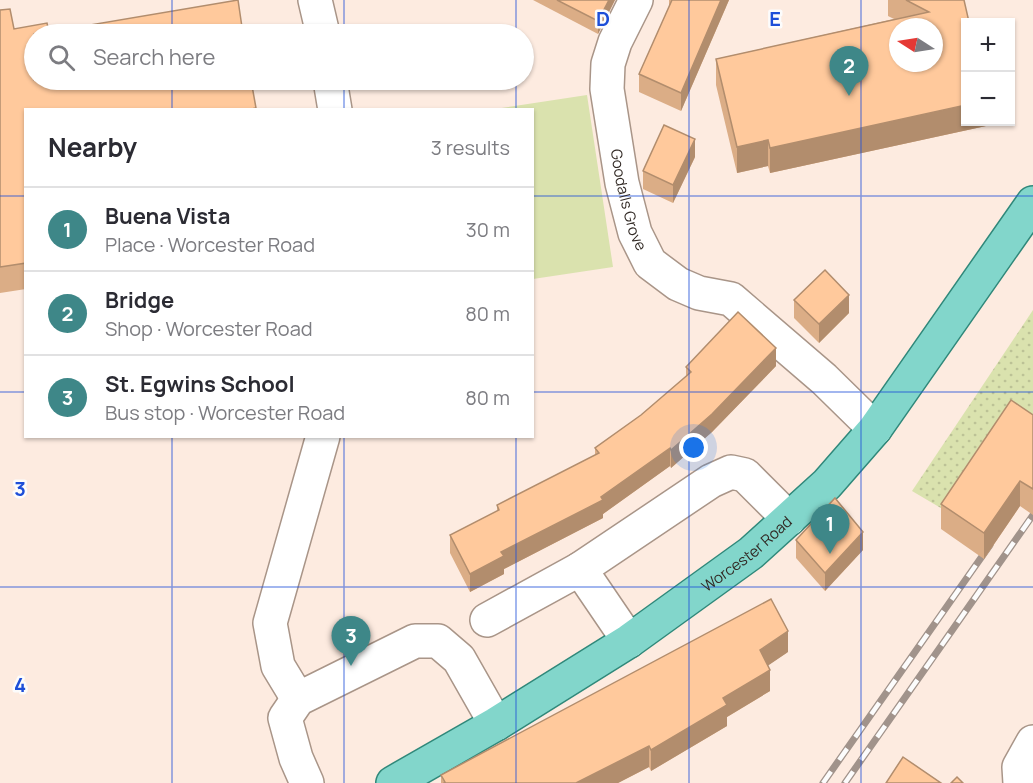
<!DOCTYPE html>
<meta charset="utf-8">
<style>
body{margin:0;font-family:Manrope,sans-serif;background:#f2f2f3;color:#2b2b33}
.controls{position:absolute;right:18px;top:18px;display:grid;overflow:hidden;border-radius:0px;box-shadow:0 2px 4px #0004}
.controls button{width:54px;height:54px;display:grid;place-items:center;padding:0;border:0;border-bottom:2px solid #e1e1e2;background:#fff;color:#2b2b33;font:30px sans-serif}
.compass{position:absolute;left:889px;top:18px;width:54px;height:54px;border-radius:50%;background:#fff;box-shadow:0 2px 4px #0004;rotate:282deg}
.you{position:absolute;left:694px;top:448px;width:21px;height:21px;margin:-15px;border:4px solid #fff;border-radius:50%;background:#1a73e8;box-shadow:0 0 0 9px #1a73e833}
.badge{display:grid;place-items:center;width:39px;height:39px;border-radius:50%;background:#3e8788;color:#fff;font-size:20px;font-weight:700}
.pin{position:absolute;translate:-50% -50px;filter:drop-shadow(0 2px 3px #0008)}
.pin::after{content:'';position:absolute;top:32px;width:21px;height:18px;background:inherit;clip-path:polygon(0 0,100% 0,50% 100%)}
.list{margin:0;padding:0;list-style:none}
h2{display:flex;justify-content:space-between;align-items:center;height:78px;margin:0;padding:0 24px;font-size:26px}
h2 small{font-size:20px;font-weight:400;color:#7c7c81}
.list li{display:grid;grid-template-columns:39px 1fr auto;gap:18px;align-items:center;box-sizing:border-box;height:84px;padding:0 24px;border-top:2px solid #e1e1e2}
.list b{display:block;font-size:22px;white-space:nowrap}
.list p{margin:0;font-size:20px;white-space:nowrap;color:#7c7c81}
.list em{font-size:20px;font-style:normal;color:#7c7c81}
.icon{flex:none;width:33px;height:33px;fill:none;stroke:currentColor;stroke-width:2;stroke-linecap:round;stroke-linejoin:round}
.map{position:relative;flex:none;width:1033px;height:783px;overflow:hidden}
.search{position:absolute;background:#fff;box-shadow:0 2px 4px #0004;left:24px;top:24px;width:510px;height:66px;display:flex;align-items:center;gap:15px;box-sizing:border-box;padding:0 21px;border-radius:33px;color:#7c7c81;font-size:22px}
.panel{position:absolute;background:#fff;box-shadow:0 2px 4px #0004;left:24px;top:108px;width:510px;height:330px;border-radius:0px}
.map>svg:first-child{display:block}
.grass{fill:#dae2ae}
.garden{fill:url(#garden-dots)}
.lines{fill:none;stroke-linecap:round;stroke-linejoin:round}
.minor-casing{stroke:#a99588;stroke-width:36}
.major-casing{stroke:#30887a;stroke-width:36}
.minor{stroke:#fff;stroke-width:33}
.major{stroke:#82d6cb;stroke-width:33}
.rail-casing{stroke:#a1938b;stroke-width:7}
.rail{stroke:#fcfcfc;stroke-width:4.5;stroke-dasharray:14;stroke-linecap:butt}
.wall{fill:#dbad86}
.shaded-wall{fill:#b28d6d}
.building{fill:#ffc99c;stroke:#b28d6d;stroke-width:1.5;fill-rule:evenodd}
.grid{fill:none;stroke:#1d4ed8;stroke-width:1.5;stroke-opacity:0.55}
.labels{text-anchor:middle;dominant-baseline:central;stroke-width:5;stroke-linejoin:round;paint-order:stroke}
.street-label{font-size:15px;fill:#322a25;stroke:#fcfcfc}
.grid-label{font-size:20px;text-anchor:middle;font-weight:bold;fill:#1d4ed8;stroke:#fcfcfc;stroke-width:5;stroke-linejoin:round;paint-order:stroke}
</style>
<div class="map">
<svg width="1033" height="783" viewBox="0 0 1033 783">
<defs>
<pattern id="garden-dots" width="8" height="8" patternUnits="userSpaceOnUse" patternTransform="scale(1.5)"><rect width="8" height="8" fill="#dae2ae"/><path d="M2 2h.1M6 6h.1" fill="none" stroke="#bcc296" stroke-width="1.8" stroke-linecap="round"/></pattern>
</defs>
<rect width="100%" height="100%" fill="#fdebe0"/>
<polygon class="grass" points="587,95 613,267 533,279 532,110 495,109"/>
<polygon class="garden" points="1033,310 1033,430 951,514 912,491"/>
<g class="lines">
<defs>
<g id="minor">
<polyline points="315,0 323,34"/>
<path id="s1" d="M636 0 615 42 608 64 607 89 622 183 635 233 650 263 678 284 699 293 731 299 824 379 875 429"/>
<polyline points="330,80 335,110"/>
<polyline points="580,569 629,641"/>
<polyline points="487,620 580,569 711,481 731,472 745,475 789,519"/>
<polyline points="298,699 278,666 270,623 323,436"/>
<polyline points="307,783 296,758 285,718 298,699 415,641 438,641 459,659 496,724"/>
<polyline points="1020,783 1019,767 1033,742"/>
</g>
<g id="major">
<path id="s2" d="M393 783 496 724 629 641 751 553 827 484 875 429 1033 203"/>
</g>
</defs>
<use href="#minor" class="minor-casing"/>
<use href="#major" class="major-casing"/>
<use href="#minor" class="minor"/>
<use href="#major" class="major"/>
<defs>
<g id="rail">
<polyline points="823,783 990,545"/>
<polyline points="845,783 1033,515"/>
</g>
</defs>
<use href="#rail" class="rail-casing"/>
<use href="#rail" class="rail"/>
</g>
<g class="wall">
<polygon points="533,0 615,0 598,34"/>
<polygon points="669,0 729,0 681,111 639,92 639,74 669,7"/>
<polygon points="888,0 964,0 986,126 770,173 768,166 737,173 716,85 716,59 894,19 888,16"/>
<polygon points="0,10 14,29 49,32 251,80 256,110 26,110 26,289 0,293"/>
<polygon points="695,157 673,203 643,189 643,171"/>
<polygon points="794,300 849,313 819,343 794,318"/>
<polygon points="776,366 712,432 671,468 670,466 603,514 603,518 504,569 504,574 470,592 450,553 450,535 497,511 497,505 595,455 595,448 641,415 686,377 686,367"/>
<polygon points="1033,415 1033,515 1020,506 984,559 941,529 941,504"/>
<polygon points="796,540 863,550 825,591 796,558"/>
<polygon points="788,652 768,665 770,691 727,717 727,726 651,771 649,767 618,783 441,783 441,775"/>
</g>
<g class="shaded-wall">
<polygon points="609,0 615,0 598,34 598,21"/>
<polygon points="721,0 729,0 681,111 681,93"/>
<polygon points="966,105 966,122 986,122 986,126 770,173 770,148"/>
<polygon points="695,139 695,157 673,203 673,185"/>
<polygon points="768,140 768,166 737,173 737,147"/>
<polygon points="849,295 849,313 819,343 819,324"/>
<polygon points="776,348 776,366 712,432 671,468 671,450"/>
<polygon points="670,448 670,466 603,514 603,518 504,569 504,574 470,592 470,574 501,552 601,497"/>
<polygon points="1020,481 1020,506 984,559 984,533"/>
<polygon points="863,532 863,550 825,591 825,573"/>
<polygon points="788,631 788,652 760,671 760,650"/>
<polygon points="770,670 770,691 727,717 727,726 651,771 651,750 723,698"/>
<polygon points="649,746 649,767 618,783 576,783"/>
</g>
<g class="building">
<polygon points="238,0 243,34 34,34 34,80 251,80 256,108 247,110 26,110 26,263 0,267 0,10 10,9 14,29 47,23 49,32"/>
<polygon points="557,0 609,0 598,21"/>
<polygon points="672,0 721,0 681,93 639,74"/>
<path d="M906 0H964L969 22H966V105L770 148 768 140 737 147 716 59 929 12ZM898 27H934V63H898Z"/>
<polygon points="664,125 695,139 673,185 643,171"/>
<polygon points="825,270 849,295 819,324 794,300"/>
<polygon points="738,312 776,348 712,414 671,450 670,448 601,497 603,500 501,552 504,556 470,574 450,535 499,510 497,505 599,453 595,448 641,415 691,372 686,367"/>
<polygon points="1011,400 1033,415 1033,489 1020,481 984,533 941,504"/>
<polygon points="835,498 863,532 825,573 796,540"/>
<polygon points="771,599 788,631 760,650 770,670 723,698 727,705 651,750 649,746 576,783 444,783 445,782 441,775"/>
<polygon points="903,757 941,783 886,783"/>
<polygon points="957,777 963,783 951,783"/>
</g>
<path class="grid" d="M172 0V34M344 0V34M516 0V34M689 0V783M861 0V783M172 80V110M344 80V110M516 80V110M0 196H26M532 196H1033M0 392H26M532 392H1033M172 436V783M344 436V783M516 436V783M0 587H1033"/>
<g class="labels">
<g class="street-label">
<text stroke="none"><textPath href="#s1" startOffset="208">Goodalls Grove</textPath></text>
<text stroke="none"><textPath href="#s2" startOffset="422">Worcester Road</textPath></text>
</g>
</g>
<g class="grid-label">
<text x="603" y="26">D</text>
<text x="775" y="26">E</text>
<text x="20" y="496">3</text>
<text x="20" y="692">4</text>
</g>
</svg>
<div class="controls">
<button>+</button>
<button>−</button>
</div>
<svg class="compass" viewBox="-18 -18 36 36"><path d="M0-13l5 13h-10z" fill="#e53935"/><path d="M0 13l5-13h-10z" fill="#7c7c81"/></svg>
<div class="you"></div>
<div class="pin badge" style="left:830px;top:554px">1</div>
<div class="pin badge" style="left:849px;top:96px">2</div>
<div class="pin badge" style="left:351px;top:666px">3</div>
<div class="search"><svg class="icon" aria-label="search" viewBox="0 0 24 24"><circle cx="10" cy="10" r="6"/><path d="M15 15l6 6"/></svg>Search here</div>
<section class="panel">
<h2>Nearby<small>3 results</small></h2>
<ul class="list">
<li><span class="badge">1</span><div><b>Buena Vista</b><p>Place · Worcester Road</p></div><em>30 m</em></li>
<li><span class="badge">2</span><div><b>Bridge</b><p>Shop · Worcester Road</p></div><em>80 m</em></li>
<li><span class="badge">3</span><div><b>St. Egwins School</b><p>Bus stop · Worcester Road</p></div><em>80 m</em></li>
</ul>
</section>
</div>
